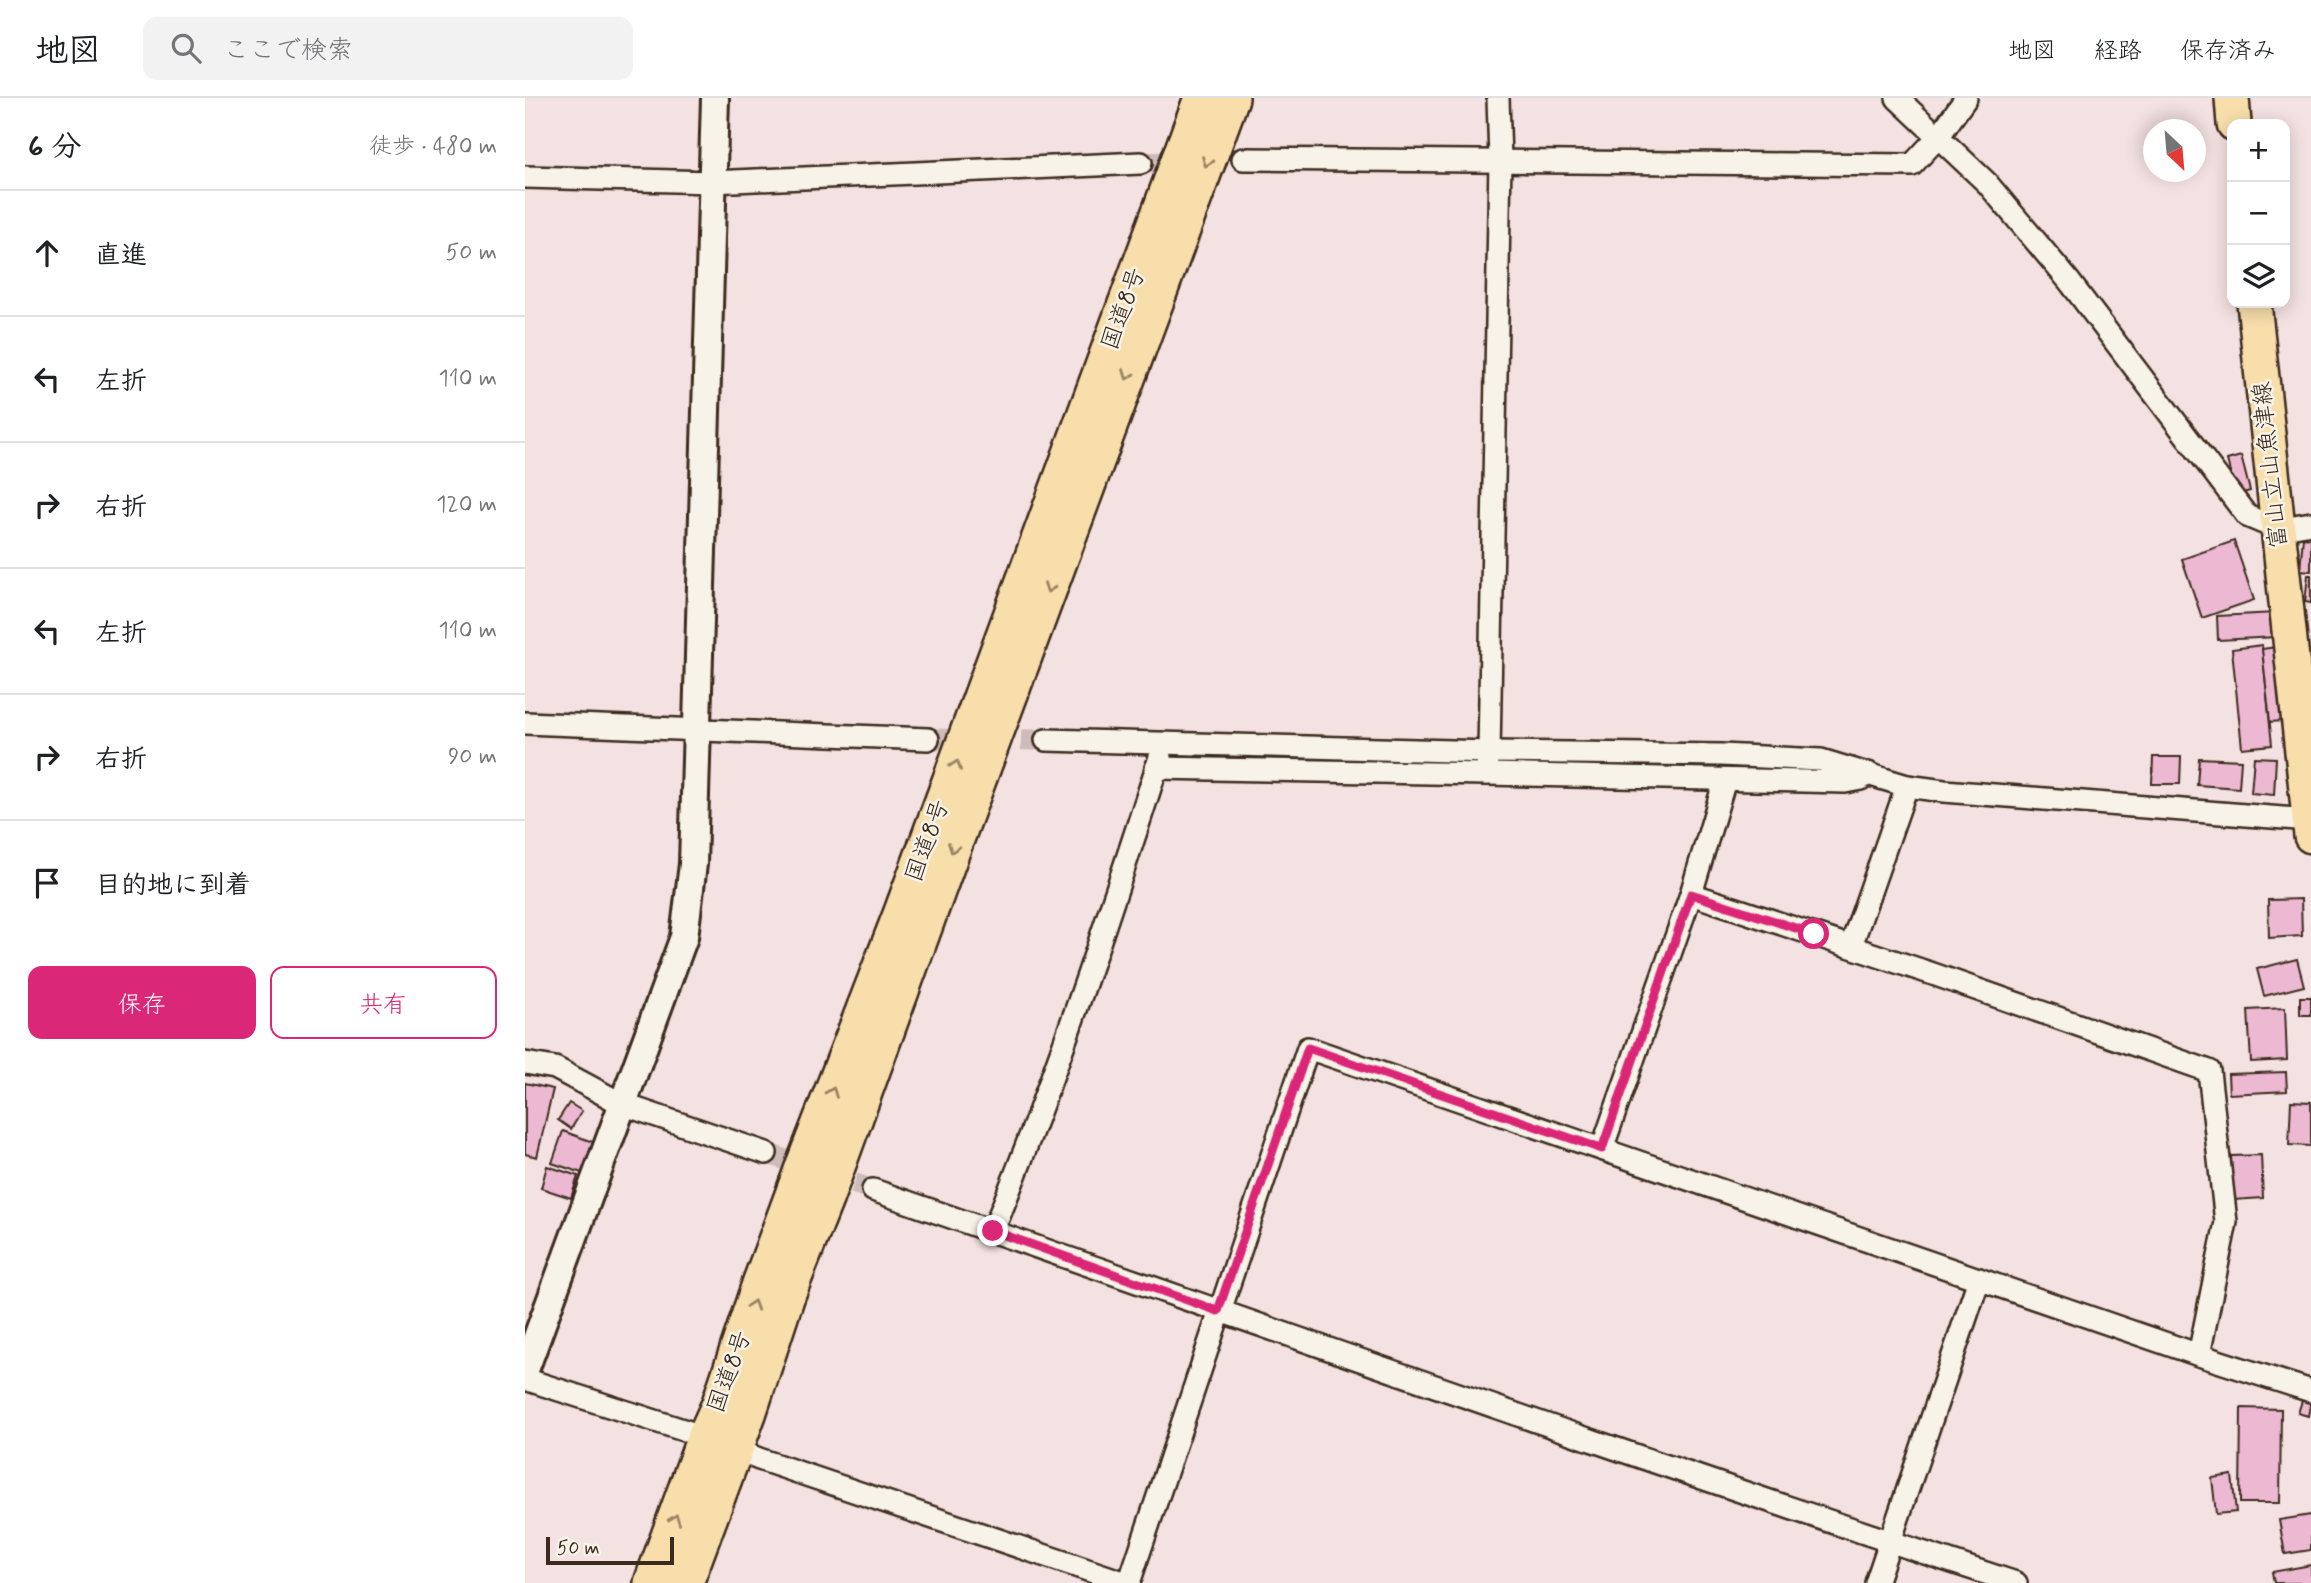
<!DOCTYPE html>
<html lang="ja">
<meta charset="utf-8">
<style>
body{margin:0;font-family:Mynerve,"Klee One",sans-serif;background:#f2f2f2;color:#202124}
.controls{position:absolute;right:21px;top:21px;display:grid;overflow:hidden;border-radius:14px;box-shadow:0 4px 18px #0003}
.controls button{width:63px;height:63px;display:grid;place-items:center;padding:0;border:0;border-bottom:2px solid #e0e0e0;background:#fff;color:#202124;font:35px sans-serif}
.compass{position:absolute;left:1618px;top:21px;width:63px;height:63px;border-radius:50%;background:#fff;box-shadow:0 4px 18px #0003;rotate:154deg}
.scale{position:absolute;left:21px;bottom:18px;width:128px;box-sizing:border-box;padding-left:7px;border:4px solid #3b2a1e;border-top:0;font-size:19px;line-height:24px;white-space:nowrap;color:#3b2a1e;-webkit-text-stroke:5px #f7f3e8;paint-order:stroke}
.stop{position:absolute;width:21px;height:21px;margin:-16px;border:5px solid #db2777;border-radius:50%;background:#fff}
.stop.end{background:#db2777;border-color:#fff;box-shadow:0 2px 7px #0008}
.list{margin:0;padding:0;list-style:none}
h2{display:flex;justify-content:space-between;align-items:center;height:91px;margin:0;padding:0 28px;font-size:30px}
h2 small{font-size:23px;font-weight:400;color:#757577}
.list li{display:grid;grid-template-columns:46px 1fr auto;gap:21px;align-items:center;box-sizing:border-box;height:126px;padding:0 28px;border-top:2px solid #e0e0e0}
.list b{display:block;font-size:26px;white-space:nowrap}
.list em{font-size:23px;font-style:normal;color:#757577}
.actions{display:flex;gap:14px;padding:21px 28px}
.actions a{flex:1;padding:16px 0;border:2px solid #db2777;border-radius:14px;text-align:center;font-size:24px;color:#db2777}
.actions .main{background:#db2777;color:#fff}
.icon{flex:none;width:38px;height:38px;fill:none;stroke:currentColor;stroke-width:2;stroke-linecap:round;stroke-linejoin:round}
.map{position:relative;flex:none;width:1786px;height:1485px;overflow:hidden}
header{display:flex;align-items:center;gap:42px;box-sizing:border-box;height:98px;padding:0 35px;background:#fff;border-bottom:2px solid #e0e0e0}
header strong{font-size:33px}
nav{display:flex;gap:38px;margin-inline-start:auto;font-size:24px}
.search{width:490px;height:63px;background:#f2f2f2;display:flex;align-items:center;gap:18px;box-sizing:border-box;padding:0 24px;border-radius:14px;color:#757577;font-size:26px}
main{display:flex}
aside{flex:1;background:#fff}
.map>svg:first-child{display:block}
.building{fill:#edb8d2;stroke:#3b2a1e;stroke-width:2}
.lines{fill:none;stroke-linecap:round;stroke-linejoin:round}
.minor-tunnel{stroke:#cfbcba;stroke-width:21;stroke-dasharray:21 10;stroke-linecap:butt}
.minor-casing{stroke:#3b2a1e;stroke-width:26}
.tertiary-casing{stroke:#3b2a1e;stroke-width:32}
.primary-casing{stroke:#3b2a1e;stroke-width:38}
.trunk-casing{stroke:#3b2a1e;stroke-width:40}
.minor{stroke:#f7f3e8;stroke-width:21}
.tertiary{stroke:#f7f3e8;stroke-width:26}
.primary{stroke:#f8deab;stroke-width:33}
.trunk{stroke:#f8deab;stroke-width:35}
.oneway{stroke:#9a8464}
.route{stroke:#db2777;stroke-width:9}
.labels{text-anchor:middle;dominant-baseline:central;stroke-width:5;stroke-linejoin:round;paint-order:stroke}
.street-label{font-size:24px;fill:#3b2a1e;stroke:#f7f3e8}
</style>
<header>
<strong>地図</strong>
<div class="search"><svg class="icon" aria-label="search" viewBox="0 0 24 24"><circle cx="10" cy="10" r="6"/><path d="M15 15l6 6"/></svg>ここで検索</div>
<nav><a>地図</a><a>経路</a><a>保存済み</a></nav>
</header>
<main>
<aside>
<h2>6 分<small>徒歩 · 480 m</small></h2>
<ul class="list">
<li><svg class="icon" aria-label="ahead" viewBox="0 0 24 24"><path d="M12 20V5M6 11l6-6 6 6"/></svg><div><b>直進</b></div><em>50 m</em></li>
<li><svg class="icon" aria-label="left" viewBox="0 0 24 24"><path d="M17 20v-9H6M10 6l-5 5 5 5"/></svg><div><b>左折</b></div><em>110 m</em></li>
<li><svg class="icon" aria-label="right" viewBox="0 0 24 24"><path d="M7 20v-9h11M14 6l5 5-5 5"/></svg><div><b>右折</b></div><em>120 m</em></li>
<li><svg class="icon" aria-label="left" viewBox="0 0 24 24"><path d="M17 20v-9H6M10 6l-5 5 5 5"/></svg><div><b>左折</b></div><em>110 m</em></li>
<li><svg class="icon" aria-label="right" viewBox="0 0 24 24"><path d="M7 20v-9h11M14 6l5 5-5 5"/></svg><div><b>右折</b></div><em>90 m</em></li>
<li><svg class="icon" aria-label="arrive" viewBox="0 0 24 24"><path d="M6 21V4h12l-3 4 3 4H6"/></svg><div><b>目的地に到着</b></div></li>
</ul>
<div class="actions"><a class="main">保存</a><a>共有</a></div>
</aside>
<div class="map">
<svg width="1786" height="1485" viewBox="0 0 1786 1485">
<rect width="100%" height="100%" fill="#f4e1e1"/>
<filter id="ink" filterUnits="userSpaceOnUse"><feTurbulence type="fractalNoise" baseFrequency=".0143" numOctaves="2"/><feDisplacementMap in="SourceGraphic" scale="14" xChannelSelector="R" yChannelSelector="G"/><feConvolveMatrix kernelMatrix="1 2 1 2 8 2 1 2 1" color-interpolation-filters="sRGB"/></filter>
<g filter="url(#ink)">
<g class="building">
<polygon points="1716,358 1725,393 1711,397 1702,362"/>
<polygon points="1778,439 1786,440 1786,473 1775,472"/>
<polygon points="1709,443 1729,502 1677,520 1657,461"/>
<polygon points="1783,477 1786,477 1786,505 1780,504"/>
<polygon points="1751,515 1752,539 1693,542 1692,518"/>
<polygon points="1737,547 1747,647 1717,650 1707,551"/>
<polygon points="1751,549 1758,623 1745,624 1737,551"/>
<polygon points="1628,659 1656,659 1655,686 1627,686"/>
<polygon points="1729,659 1751,660 1749,697 1726,695"/>
<polygon points="1674,660 1716,662 1714,690 1672,687"/>
<polygon points="1776,801 1777,838 1744,840 1743,802"/>
<polygon points="1772,861 1779,888 1739,898 1732,871"/>
<rect x="1775" y="899" width="11" height="18"/>
<polygon points="1760,910 1762,962 1726,964 1723,912"/>
<polygon points="1761,974 1762,993 1704,996 1703,976"/>
<polygon points="0,985 28,991 12,1059 0,1056"/>
<polygon points="1766,1003 1786,1004 1786,1048 1764,1047"/>
<polygon points="44,1005 57,1013 46,1031 33,1022"/>
<polygon points="38,1033 68,1044 57,1075 27,1065"/>
<polygon points="1736,1057 1738,1100 1708,1102 1706,1058"/>
<polygon points="22,1068 53,1078 46,1100 16,1090"/>
<polygon points="1778,1300 1786,1302 1783,1318 1773,1315"/>
<polygon points="1716,1310 1756,1311 1755,1405 1715,1405"/>
<polygon points="1707,1377 1711,1414 1691,1416 1687,1380"/>
<polygon points="1786,1417 1786,1452 1760,1456 1754,1422"/>
<polygon points="1786,1467 1786,1485 1749,1485 1747,1474"/>
</g>
<g class="lines">
<g class="minor-tunnel">
<polyline points="616,65 718,61"/>
<polyline points="403,641 521,642"/>
<polyline points="241,1055 348,1092"/>
</g>
<defs>
<g id="minor">
<polyline points="1372,0 1462,85 1544,183 1722,418 1753,431 1786,425"/>
<polyline points="718,61 1387,67 1414,38 1441,0"/>
<polyline points="0,79 187,84 616,65"/>
<polyline points="0,625 403,641"/>
<polyline points="521,642 964,654 1196,657 1296,662 1382,688 1419,693 1784,722"/>
<polyline points="631,670 961,676 964,654 975,62 973,0"/>
<polyline points="961,676 1320,684 1336,681 1343,675"/>
<polyline points="1166,796 1408,876 1684,973 1701,1124 1674,1257"/>
<polyline points="1326,848 1382,688"/>
<polyline points="0,965 30,970 97,1006 241,1055"/>
<polyline points="1077,1051 1166,796 1200,682"/>
<path d="M348 1092C729 1224 1108 1360 1491 1485"/>
<path d="M468 1133C531 978 584 818 635 659"/>
<polyline points="0,1281 180,1339 234,1361 601,1485"/>
<polyline points="604,1485 783,950 1674,1257 1786,1293"/>
<polyline points="1351,1485 1454,1181"/>
</g>
<polyline id="tertiary" points="0,1272 159,839 168,766 190,0"/>
<g id="primary">
<polyline points="1707,0 1709,26"/>
<polyline points="1729,205 1786,738"/>
</g>
<g id="trunk">
<polyline points="127,1485 180,1339 194,1308 235,1186 282,1059 377,814 677,0"/>
<polyline points="160,1485 223,1316 262,1197 301,1099 430,744 706,0"/>
</g>
</defs>
<use href="#minor" class="minor-casing"/>
<use href="#tertiary" class="tertiary-casing"/>
<use href="#primary" class="primary-casing"/>
<use href="#trunk" class="trunk-casing"/>
<use href="#minor" class="minor"/>
<use href="#tertiary" class="tertiary"/>
<use href="#primary" class="primary"/>
<use href="#trunk" class="trunk"/>
</g>
<defs><path id="oneway-chevron" d="M-2-3.5L2.5 0L-2 3.5" fill="none" stroke-width="1.6" stroke-linecap="round" stroke-linejoin="round" transform="scale(1.75)"/></defs>
<g class="oneway">
<use href="#oneway-chevron" transform="translate(682 64) rotate(111)"/>
<use href="#oneway-chevron" transform="translate(603 277) rotate(111)"/>
<use href="#oneway-chevron" transform="translate(524 490) rotate(110)"/>
<use href="#oneway-chevron" transform="translate(431 667) rotate(-70)"/>
<use href="#oneway-chevron" transform="translate(428 750) rotate(110)"/>
<use href="#oneway-chevron" transform="translate(307 994) rotate(-69)"/>
<use href="#oneway-chevron" transform="translate(228 1207) rotate(-72)"/>
<use href="#oneway-chevron" transform="translate(150 1421) rotate(-70)"/>
</g>
</g>
<g class="lines" filter="url(#ink)">
<polyline class="route" points="468,1133 693,1213 783,950 1077,1051 1166,796 1289,836"/>
</g>
<g class="labels">
<g class="street-label">
<text transform="translate(599 211) rotate(-70)">国道8号</text>
<text transform="translate(1746 367) rotate(-96)">富山立山魚津線</text>
<text transform="translate(403 743) rotate(-70)">国道8号</text>
<text transform="translate(205 1274) rotate(-70)">国道8号</text>
</g>
</g>
</svg>
<div class="controls">
<button>+</button>
<button>−</button>
<button><svg class="icon" aria-label="layers" viewBox="0 0 24 24"><path d="M12 4l9 5-9 5-9-5zM3 14l9 5 9-5"/></svg></button>
</div>
<svg class="compass" viewBox="-18 -18 36 36"><path d="M0-13l5 13h-10z" fill="#e53935"/><path d="M0 13l5-13h-10z" fill="#757577"/></svg>
<div class="scale">50 m</div>
<div class="stop" style="left:1289px;top:836px"></div>
<div class="stop end" style="left:468px;top:1133px"></div>
</div>
</main>
